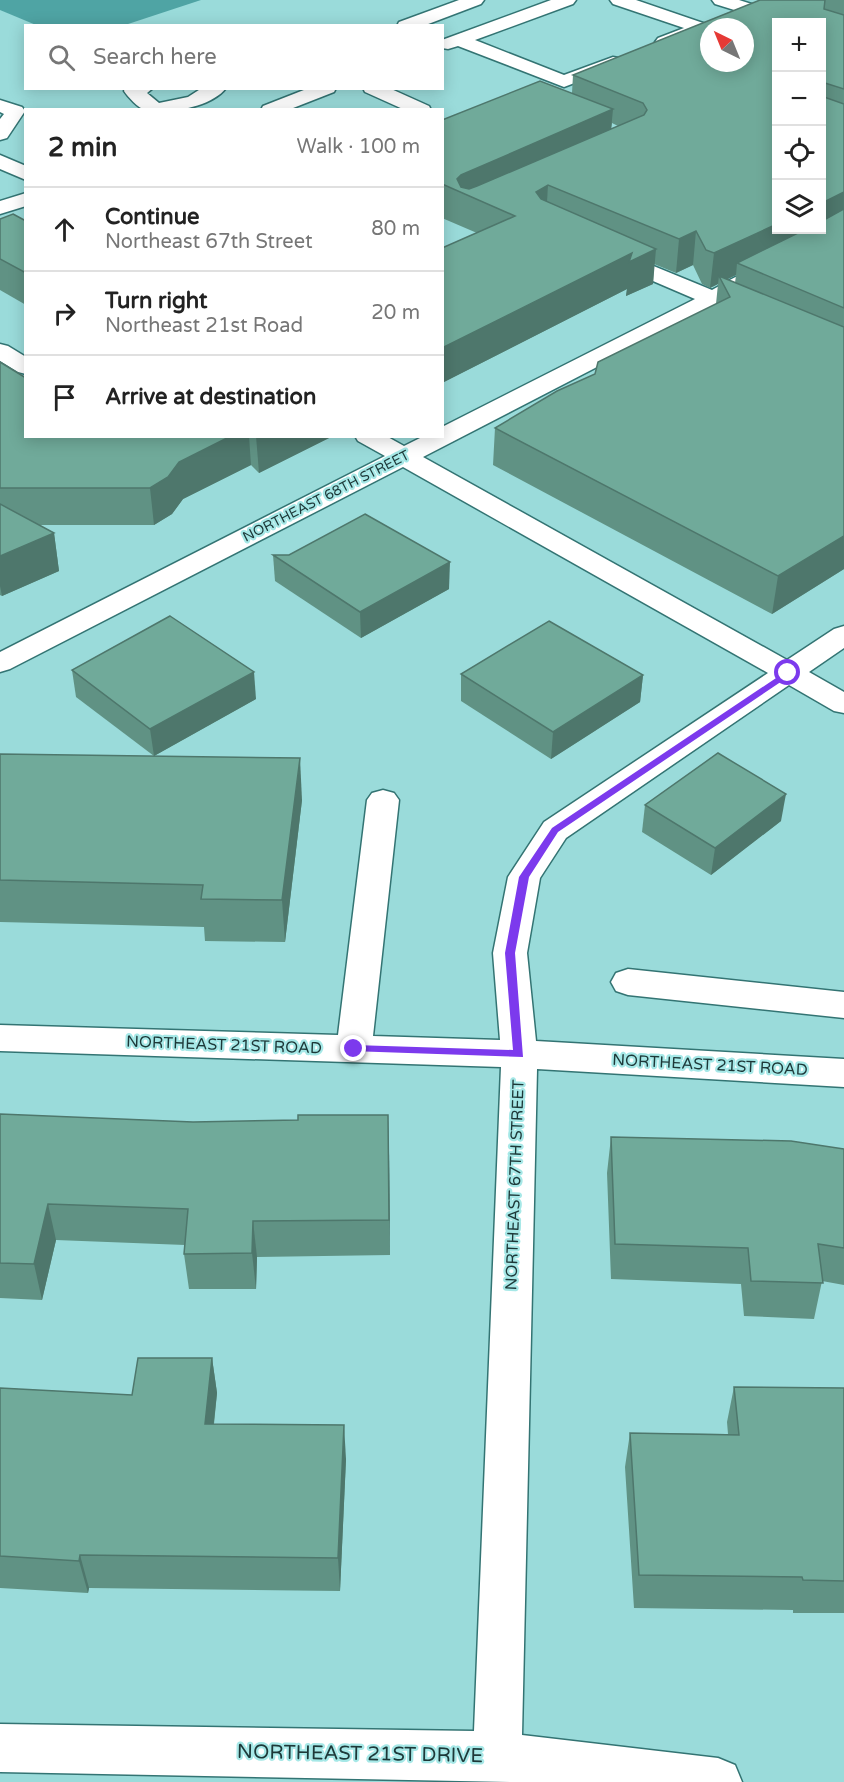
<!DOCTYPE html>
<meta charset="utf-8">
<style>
body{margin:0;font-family:"Varela Round",sans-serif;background:#f6f6f6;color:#222}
.controls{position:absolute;right:18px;top:18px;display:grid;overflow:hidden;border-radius:0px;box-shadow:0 3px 15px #0003}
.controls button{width:54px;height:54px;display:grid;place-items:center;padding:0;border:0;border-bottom:2px solid #e0e0e0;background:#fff;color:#222;font:30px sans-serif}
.compass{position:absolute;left:700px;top:18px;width:54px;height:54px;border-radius:50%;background:#fff;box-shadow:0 3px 15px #0003;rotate:317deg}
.stop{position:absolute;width:18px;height:18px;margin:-14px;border:4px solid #7c3aed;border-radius:50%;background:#fff}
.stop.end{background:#7c3aed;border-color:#fff;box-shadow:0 2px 6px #0008}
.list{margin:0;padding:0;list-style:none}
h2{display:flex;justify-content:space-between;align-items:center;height:78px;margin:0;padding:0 24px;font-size:26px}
h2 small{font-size:20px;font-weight:400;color:#767676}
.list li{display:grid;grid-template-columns:39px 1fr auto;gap:18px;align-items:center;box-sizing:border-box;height:84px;padding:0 24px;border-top:2px solid #e0e0e0}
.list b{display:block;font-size:22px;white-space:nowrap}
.list p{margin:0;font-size:20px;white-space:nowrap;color:#767676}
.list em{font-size:20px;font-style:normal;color:#767676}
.icon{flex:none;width:33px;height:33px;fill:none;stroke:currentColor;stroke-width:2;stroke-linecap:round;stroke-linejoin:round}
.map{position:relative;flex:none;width:844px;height:1782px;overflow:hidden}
.search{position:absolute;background:#fff;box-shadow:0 3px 15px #0003;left:24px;top:24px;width:420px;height:66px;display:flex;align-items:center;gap:15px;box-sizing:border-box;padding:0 21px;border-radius:0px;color:#767676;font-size:22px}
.panel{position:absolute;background:#fff;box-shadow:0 3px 15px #0003;left:24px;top:108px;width:420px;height:330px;border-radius:0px}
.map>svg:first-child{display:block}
.water{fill:#4fa4a4}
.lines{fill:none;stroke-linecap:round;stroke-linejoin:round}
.minor-casing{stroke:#337473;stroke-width:3}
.minor{fill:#fff;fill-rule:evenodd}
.wall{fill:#609284;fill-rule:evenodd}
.shaded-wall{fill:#4e776c}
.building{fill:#70aa9a;stroke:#4e776c;stroke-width:1.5;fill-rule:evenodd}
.route{fill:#7c3aed}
.labels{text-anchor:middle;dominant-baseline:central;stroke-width:4.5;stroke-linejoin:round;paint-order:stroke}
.far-street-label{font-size:14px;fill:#1d3838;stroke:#a6e8e7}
.street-label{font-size:16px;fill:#1d3838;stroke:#a6e8e7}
.near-street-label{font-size:20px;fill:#1d3838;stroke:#a6e8e7}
</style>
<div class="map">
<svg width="844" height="1782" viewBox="0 0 844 1782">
<rect width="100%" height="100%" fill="#9adbda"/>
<polygon class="water" points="0,0 201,0 122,26 36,25 0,10"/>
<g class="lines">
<defs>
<g id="minor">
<polygon points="459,0 484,0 481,4 423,26 397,26 399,22"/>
<polygon points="551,0 576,0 573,4 475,40 564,75 613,57 619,58 622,62 619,66 564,87 458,46 448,49 442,48 442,40"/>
<polygon points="610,0 636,0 706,24 709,28 706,32 670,46 658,46 655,42 658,38 684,28 613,4"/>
<polygon points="712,0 739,0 796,18 799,22 776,23 715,4"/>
<path d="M125 88H153L147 93 159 103 188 97 202 88H226C212 107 167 115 145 110 138 108 128 97 124 91Z"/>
<polygon points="309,88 336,88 334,92 288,110 261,110 263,106"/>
<polygon points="363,88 389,88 429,106 431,110 405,110 365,92"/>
<polygon points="0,100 22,107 25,111 7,138 0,140 0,119 4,114 0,112"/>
<polygon points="0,155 26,166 26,180 0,169"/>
<polygon points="26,193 26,206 0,214 0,201"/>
<path d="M612 249 712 290C728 282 747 267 765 271L768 276 765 281 731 298 738 305 735 310 727 312 713 307 423 457 787 660 834 629 844 626V648L809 672 844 692V713L834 711 789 685 566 838 540 878 527 953 536 1041 844 1059V1087L537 1069 522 1735 718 1758 735 1765 742 1782H512L0 1772V1724L474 1731 501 1067 0 1051V1025L338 1035 367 800 372 793 383 790 394 793 399 800 373 1036 500 1040 493 953 508 877 544 822 768 673 403 467 10 669 0 672V652L385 456 358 441 355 436H386L404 446 424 436H442V427L695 299 604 260 601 255 604 250Z"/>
<polygon points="0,344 8,346 26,357 26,374 18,372 0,361"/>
<polygon points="628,969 844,992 844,1018 628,995 616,991 611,982 616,973"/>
</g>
</defs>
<use href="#minor" class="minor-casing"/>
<use href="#minor" class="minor"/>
</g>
<g class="wall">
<path d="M760 0H844V569L772 614 493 465 495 428 595 374 716 304 718 284 710 288 702 284 693 265 676 273 654 264 653 284 626 296 627 289 442 383V248L477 233 442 218V120L572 93 573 75ZM612 123 618 126 611 129ZM736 275 735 283 727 279Z"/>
<polygon points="0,219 26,221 26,305 0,290"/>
<polygon points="0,362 26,436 333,436 259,473 251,465 183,499 172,514 154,525 40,525 54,533 59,571 2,596 0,595"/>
<polygon points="273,555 449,589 361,638 275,581"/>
<polygon points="72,670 256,699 154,756 76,697"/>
<polygon points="461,674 643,675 640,702 551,759 461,701"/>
<polygon points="0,754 302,800 285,942 205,941 204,927 0,922"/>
<polygon points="645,805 781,821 711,875 642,832"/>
<polygon points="0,1114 389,1151 390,1255 257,1257 256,1289 189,1289 184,1254 185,1245 56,1240 42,1300 0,1298"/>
<polygon points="611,1137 844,1149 844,1285 822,1281 814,1319 744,1316 741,1284 611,1279 607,1173"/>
<polygon points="212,1358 217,1393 214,1424 346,1459 340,1591 89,1588 88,1593 0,1588 0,1388 132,1395"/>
<polygon points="734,1387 844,1388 844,1613 793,1613 793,1610 634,1608 625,1467 630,1433 728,1434 727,1422"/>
</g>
<g class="shaded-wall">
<polygon points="613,109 610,141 478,200 456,190 457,179 461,175"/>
<polygon points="548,185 546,219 536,192"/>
<polygon points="844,192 844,223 737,263 736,275 722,282 719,276 718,284 710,288 714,253 777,224 777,230 822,230 822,203"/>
<polygon points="696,231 693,265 676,273 679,239"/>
<polygon points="656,249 653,284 626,296 627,289 442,383 442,348 632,253"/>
<polygon points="231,436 249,436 251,465 183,499 172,514 154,525 150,488 179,462"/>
<polygon points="256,436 333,436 259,473"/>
<polygon points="54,533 59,571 2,596 0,586 0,556"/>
<polygon points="844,536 844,569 772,614 778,576"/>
<polygon points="450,562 449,589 361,638 360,612"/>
<polygon points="254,672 256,699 154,756 150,729"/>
<polygon points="643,675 640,702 551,759 553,732"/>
<polygon points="300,758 302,800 285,942 282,900"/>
<polygon points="786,794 781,821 711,875 715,848"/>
<polygon points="388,1115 389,1151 390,1255 389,1220"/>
<polygon points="48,1204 56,1240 42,1300 34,1264"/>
<polygon points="253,1221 257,1257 256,1289 252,1253"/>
<polygon points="212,1358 217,1393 210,1458 205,1424"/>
<polygon points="344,1425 346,1459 340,1591 338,1558"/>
<polygon points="80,1555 89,1588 88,1593 79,1561"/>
</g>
<g class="building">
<path d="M760 0H825L824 9 844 15V89L825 83 824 97 844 104V192L822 203V22H777V224L714 253 706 250 696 231 679 239 548 185 536 192 541 199 656 249 629 262 632 253 442 348V248L515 216 442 184V120L540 81 613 109 461 175 457 179 461 187 469 189 477 186 644 115 647 110 643 103 573 75ZM709 27H745V63H709Z"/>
<polygon points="844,209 844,308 737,263 804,230 822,230 822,221"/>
<polygon points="13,214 26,221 26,273 0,259 0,219"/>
<polygon points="719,276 844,327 844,536 778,576 495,428 557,391 595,374 598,362 730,297"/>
<polygon points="0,362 26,378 26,436 231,436 179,462 168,477 150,488 0,488"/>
<polygon points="0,504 54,533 0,556"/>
<polygon points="365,514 450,562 360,612 273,555 289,555"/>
<polygon points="170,616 254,672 150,729 72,670"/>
<polygon points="549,621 643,675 553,732 461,674"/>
<polygon points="718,753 786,794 715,848 645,805"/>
<polygon points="0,754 300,758 282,900 201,899 203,885 0,880"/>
<polygon points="0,1114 193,1122 298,1120 298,1115 388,1115 389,1220 253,1221 252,1253 184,1254 188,1209 48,1204 34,1264 0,1263"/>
<polygon points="611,1137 791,1141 844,1149 844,1248 818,1244 823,1283 751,1281 748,1248 615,1244"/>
<polygon points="138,1358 212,1358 205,1424 344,1425 338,1558 80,1555 79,1561 0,1556 0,1388 132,1395"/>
<polygon points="734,1387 844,1388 844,1581 803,1580 802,1577 639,1575 630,1433 739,1435"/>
</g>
<polygon class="route" points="788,670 792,673 791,675 558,832 529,877 515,953 523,1057 350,1051 349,1049 354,1045 513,1050 505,953 519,877 552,828"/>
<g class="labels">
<g class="far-street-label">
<text transform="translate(326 496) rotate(-27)">NORTHEAST 68TH STREET</text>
</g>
<g class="street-label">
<text transform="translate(224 1045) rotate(2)">NORTHEAST 21ST ROAD</text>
<text transform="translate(710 1065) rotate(3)">NORTHEAST 21ST ROAD</text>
<text transform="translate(515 1185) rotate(-88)">NORTHEAST 67TH STREET</text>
</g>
<g class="near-street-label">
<text transform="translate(360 1754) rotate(1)">NORTHEAST 21ST DRIVE</text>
</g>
</g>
</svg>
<div class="controls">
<button>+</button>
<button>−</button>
<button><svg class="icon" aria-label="locate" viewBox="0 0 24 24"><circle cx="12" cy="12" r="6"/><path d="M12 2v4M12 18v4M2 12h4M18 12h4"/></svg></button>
<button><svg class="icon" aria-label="layers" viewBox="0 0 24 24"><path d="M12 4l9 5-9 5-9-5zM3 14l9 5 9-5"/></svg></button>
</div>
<svg class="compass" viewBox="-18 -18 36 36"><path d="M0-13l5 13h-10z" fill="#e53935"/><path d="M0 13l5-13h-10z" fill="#767676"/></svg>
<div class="stop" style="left:788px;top:673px"></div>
<div class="stop end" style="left:354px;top:1049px"></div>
<div class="search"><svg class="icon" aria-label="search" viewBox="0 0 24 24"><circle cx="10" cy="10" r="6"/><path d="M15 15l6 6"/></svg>Search here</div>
<section class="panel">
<h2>2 min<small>Walk · 100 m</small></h2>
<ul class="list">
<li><svg class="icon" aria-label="ahead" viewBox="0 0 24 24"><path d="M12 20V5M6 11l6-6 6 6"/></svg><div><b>Continue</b><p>Northeast 67th Street</p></div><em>80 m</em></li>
<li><svg class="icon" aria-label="right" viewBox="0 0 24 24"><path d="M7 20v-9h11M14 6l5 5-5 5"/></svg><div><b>Turn right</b><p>Northeast 21st Road</p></div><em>20 m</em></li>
<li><svg class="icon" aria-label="arrive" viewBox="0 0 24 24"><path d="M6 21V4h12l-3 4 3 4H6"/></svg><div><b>Arrive at destination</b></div></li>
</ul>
</section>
</div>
